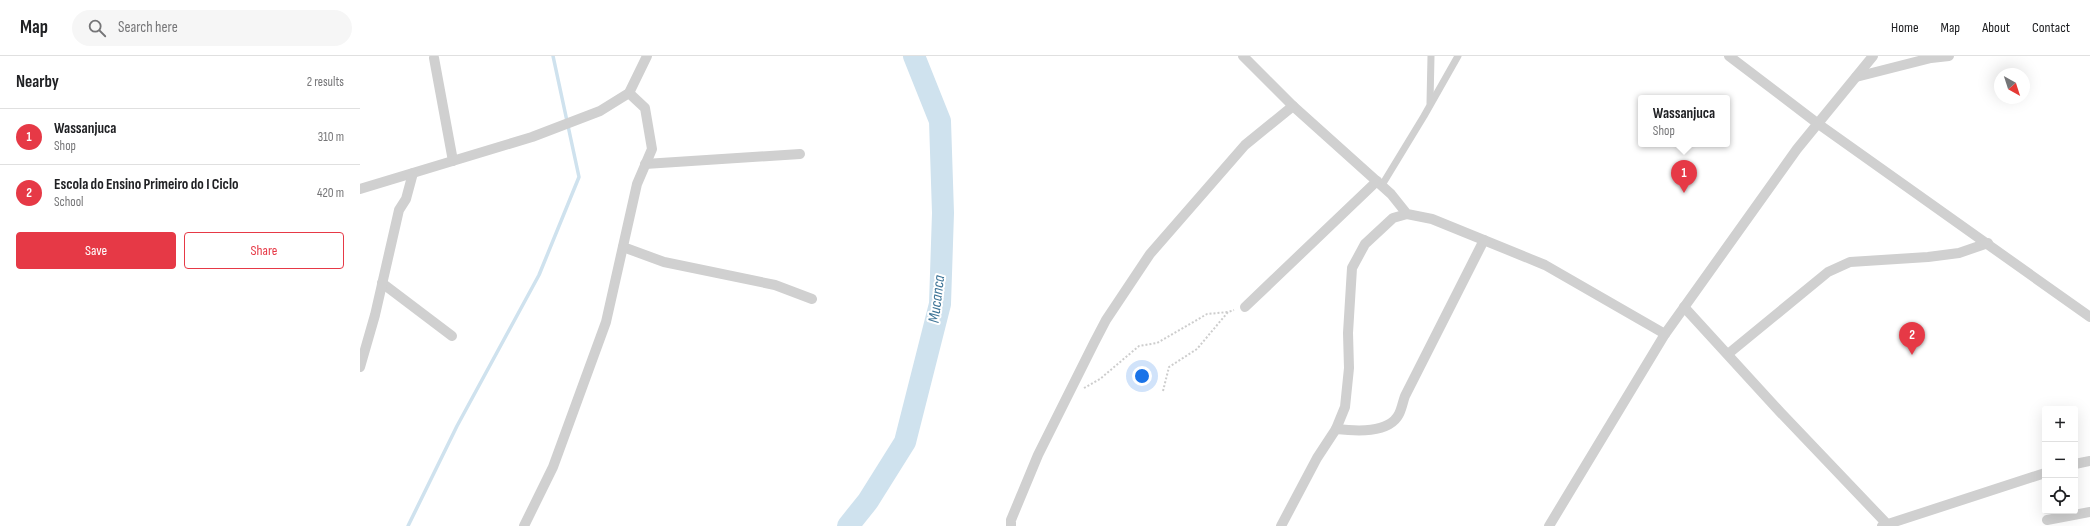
<!DOCTYPE html>
<meta charset="utf-8">
<style>
body{margin:0;font-family:"Sofia Sans Condensed",sans-serif;background:#f6f6f6;color:#202124}
.controls{position:absolute;right:12px;bottom:12px;display:grid;overflow:hidden;border-radius:4px;box-shadow:0 4px 16px #0002}
.controls button{width:36px;height:36px;display:grid;place-items:center;padding:0;border:0;border-bottom:1px solid #e0e0e0;background:#fff;color:#202124;font:20px sans-serif}
.compass{position:absolute;left:1634px;top:12px;width:36px;height:36px;border-radius:50%;background:#fff;box-shadow:0 4px 16px #0002;rotate:141deg}
.you{position:absolute;left:782px;top:320px;width:14px;height:14px;margin:-10px;border:3px solid #fff;border-radius:50%;background:#1a73e8;box-shadow:0 0 0 6px #1a73e833}
.badge{display:grid;place-items:center;width:26px;height:26px;border-radius:50%;background:#e63946;color:#fff;font-size:13px;font-weight:700}
.pin{position:absolute;translate:-50% -33px;filter:drop-shadow(0 1px 2px #0008)}
.pin::after{content:'';position:absolute;top:21px;width:14px;height:12px;background:inherit;clip-path:polygon(0 0,100% 0,50% 100%)}
.popup{position:absolute;left:1278px;top:39px;width:92px;height:52px;box-sizing:border-box;display:grid;place-content:center;border-radius:4px;background:#fff;filter:drop-shadow(0 1px 3px #0005);font-size:13px;white-space:nowrap;color:#757577}
.popup b{font-size:15px;color:#202124}
.popup::after{content:'';position:absolute;left:50%;top:100%;margin-left:-8px;border:8px solid transparent;border-top-color:#fff}
.list{margin:0;padding:0;list-style:none}
h2{display:flex;justify-content:space-between;align-items:center;height:52px;margin:0;padding:0 16px;font-size:17px}
h2 small{font-size:13px;font-weight:400;color:#757577}
.list li{display:grid;grid-template-columns:26px 1fr auto;gap:12px;align-items:center;box-sizing:border-box;height:56px;padding:0 16px;border-top:1px solid #e0e0e0}
.list b{display:block;font-size:15px;white-space:nowrap}
.list p{margin:0;font-size:13px;white-space:nowrap;color:#757577}
.list em{font-size:13px;font-style:normal;color:#757577}
.actions{display:flex;gap:8px;padding:12px 16px}
.actions a{flex:1;padding:9px 0;border:1px solid #e63946;border-radius:4px;text-align:center;font-size:14px;color:#e63946}
.actions .main{background:#e63946;color:#fff}
.icon{flex:none;width:22px;height:22px;fill:none;stroke:currentColor;stroke-width:2;stroke-linecap:round;stroke-linejoin:round}
.map{position:relative;flex:none;width:1730px;height:470px;overflow:hidden}
header{display:flex;align-items:center;gap:24px;box-sizing:border-box;height:56px;padding:0 20px;background:#fff;border-bottom:1px solid #e0e0e0}
header strong{font-size:19px}
nav{display:flex;gap:22px;margin-inline-start:auto;font-size:14px}
.search{width:280px;height:36px;background:#f6f6f6;display:flex;align-items:center;gap:10px;box-sizing:border-box;padding:0 14px;border-radius:22px;color:#757577;font-size:15px}
main{display:flex}
aside{flex:1;background:#fff}
.map>svg:first-child{display:block}
.lines{fill:none;stroke-linecap:round;stroke-linejoin:round}
.stream{stroke:#cfe2ee;stroke-width:3.5}
.river{stroke:#cfe2ee;stroke-width:22}
.path{stroke:#cdcdcd;stroke-width:2;stroke-dasharray:2 2;stroke-linecap:butt}
.pedestrian{stroke:#d0d0d0;stroke-width:7}
.minor{stroke:#d0d0d0;stroke-width:10}
.labels{text-anchor:middle;dominant-baseline:central;stroke-width:4;stroke-linejoin:round;paint-order:stroke}
.water-label{font-size:16px;font-style:italic;fill:#3f7597;stroke:#fff}
</style>
<header>
<strong>Map</strong>
<div class="search"><svg class="icon" aria-label="search" viewBox="0 0 24 24"><circle cx="10" cy="10" r="6"/><path d="M15 15l6 6"/></svg>Search here</div>
<nav><a>Home</a><a>Map</a><a>About</a><a>Contact</a></nav>
</header>
<main>
<aside>
<h2>Nearby<small>2 results</small></h2>
<ul class="list">
<li><span class="badge">1</span><div><b>Wassanjuca</b><p>Shop</p></div><em>310 m</em></li>
<li><span class="badge">2</span><div><b>Escola do Ensino Primeiro do I Ciclo</b><p>School</p></div><em>420 m</em></li>
</ul>
<div class="actions"><a class="main">Save</a><a>Share</a></div>
</aside>
<div class="map">
<svg width="1730" height="470" viewBox="0 0 1730 470">
<rect width="100%" height="100%" fill="#fff"/>
<g class="lines">
<polyline class="stream" points="48,470 97,370 179,219 219,121 193,0"/>
<polyline class="river" points="488,470 508,445 545,386 580,248 583,157 580,65 554,0"/>
<g class="path">
<polyline points="724,332 740,323 779,290 797,287 847,258 868,256"/>
<polyline points="803,335 809,311 837,293 868,256 874,254"/>
</g>
<g class="pedestrian">
<polyline points="1070,47 1071,0"/>
<polyline points="1022,129 1064,60 1098,0"/>
</g>
<g class="minor">
<polyline points="883,0 933,50 1031,138 1047,158 1072,163 1185,209 1305,278"/>
<polyline points="1369,0 1457,67 1730,261"/>
<polyline points="74,2 93,105"/>
<polyline points="1496,21 1571,2 1589,0"/>
<polyline points="285,108 440,98"/>
<polyline points="0,133 172,81 240,55 269,37 287,0"/>
<polyline points="263,191 304,206 415,229 452,243"/>
<polyline points="22,227 92,280"/>
<polyline points="885,251 1017,125"/>
<polyline points="1324,251 1421,357 1527,468"/>
<polyline points="1368,298 1468,216 1490,206 1568,201 1599,197 1628,187"/>
<polyline points="0,311 15,259 39,154 46,143 53,117"/>
<path d="M976 373C995 375 1029 378 1039 358 1042 352 1043 345 1045 340L1124 184"/>
<polyline points="1715,408 1730,405"/>
<polyline points="1687,464 1730,456"/>
<polyline points="164,470 193,411 246,266 277,128 292,93 285,52 269,37"/>
<polyline points="651,470 651,464 678,399 734,287 746,264 790,198 885,89 933,50"/>
<polyline points="921,470 957,402 976,373 985,351 989,312 988,277 992,212 1005,188 1033,162 1047,158"/>
<polyline points="1189,470 1305,278 1437,93 1513,0"/>
<polyline points="1522,470 1685,417"/>
</g>
</g>
<g class="labels">
<g class="water-label">
<text transform="translate(577 243) rotate(-83)">Mucanca</text>
</g>
</g>
</svg>
<div class="controls">
<button>+</button>
<button>−</button>
<button><svg class="icon" aria-label="locate" viewBox="0 0 24 24"><circle cx="12" cy="12" r="6"/><path d="M12 2v4M12 18v4M2 12h4M18 12h4"/></svg></button>
</div>
<svg class="compass" viewBox="-18 -18 36 36"><path d="M0-13l5 13h-10z" fill="#e53935"/><path d="M0 13l5-13h-10z" fill="#757577"/></svg>
<div class="you"></div>
<div class="pin badge" style="left:1324px;top:137px">1</div>
<div class="popup"><b>Wassanjuca</b>Shop</div>
<div class="pin badge" style="left:1552px;top:299px">2</div>
</div>
</main>
